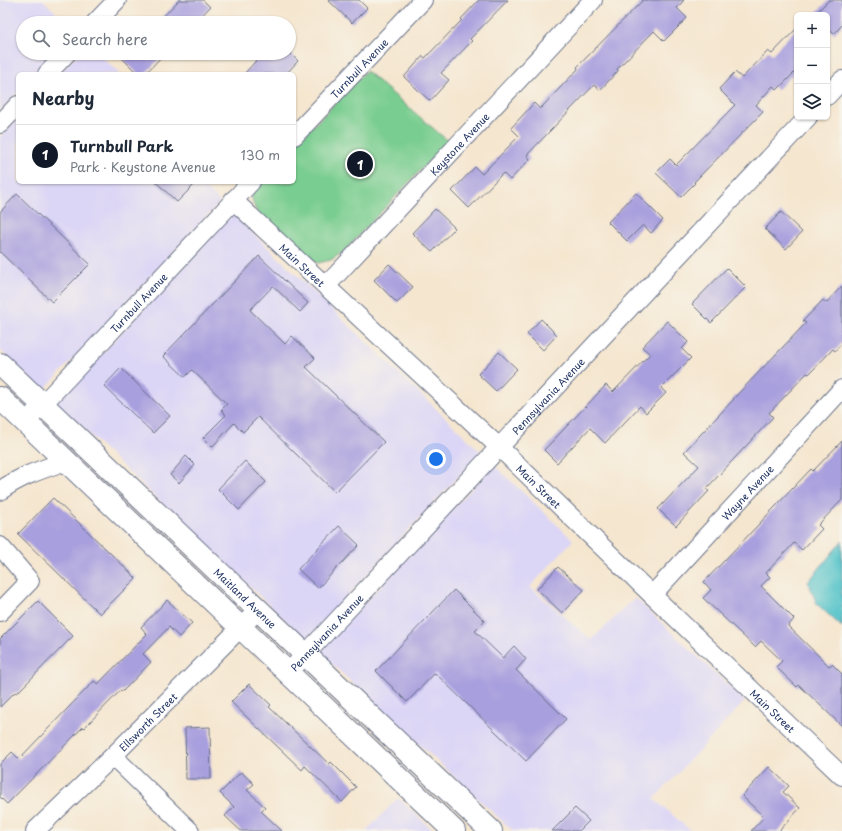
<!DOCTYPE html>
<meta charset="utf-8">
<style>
body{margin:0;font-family:"Playpen Sans",sans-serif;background:#f2f2f3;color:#1f2937}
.controls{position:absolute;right:12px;top:12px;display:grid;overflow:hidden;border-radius:6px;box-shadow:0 1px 3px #0004}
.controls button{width:36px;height:36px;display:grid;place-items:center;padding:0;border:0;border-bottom:1px solid #e0e1e3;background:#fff;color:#1f2937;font:20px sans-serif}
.you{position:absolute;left:436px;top:459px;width:14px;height:14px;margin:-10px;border:3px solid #fff;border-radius:50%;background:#1a73e8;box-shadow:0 0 0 6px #1a73e833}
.badge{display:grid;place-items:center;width:26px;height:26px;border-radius:50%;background:#111827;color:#fff;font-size:13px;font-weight:700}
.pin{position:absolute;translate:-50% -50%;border:2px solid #fff;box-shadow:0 1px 4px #0006}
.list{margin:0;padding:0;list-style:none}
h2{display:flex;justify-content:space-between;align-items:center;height:52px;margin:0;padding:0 16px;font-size:17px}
h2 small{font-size:13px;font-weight:400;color:#747a83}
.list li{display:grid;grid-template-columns:26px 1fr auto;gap:12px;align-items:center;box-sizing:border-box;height:60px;padding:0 16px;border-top:1px solid #e0e1e3}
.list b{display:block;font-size:15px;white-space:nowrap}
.list p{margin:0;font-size:13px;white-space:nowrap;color:#747a83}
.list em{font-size:13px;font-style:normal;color:#747a83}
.icon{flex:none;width:22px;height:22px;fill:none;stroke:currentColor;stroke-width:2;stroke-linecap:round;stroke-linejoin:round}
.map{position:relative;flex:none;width:842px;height:831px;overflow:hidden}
.search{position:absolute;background:#fff;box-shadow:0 1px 3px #0004;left:16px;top:16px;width:280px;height:44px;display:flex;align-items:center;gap:10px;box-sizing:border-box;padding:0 14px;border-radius:22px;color:#747a83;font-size:15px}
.panel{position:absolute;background:#fff;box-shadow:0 1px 3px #0004;left:16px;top:72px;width:280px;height:112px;border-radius:6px}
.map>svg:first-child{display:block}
.built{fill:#dcd6f6}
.green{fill:#79cd90;stroke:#4a7e77}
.water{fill:#56c4ca;stroke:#387a94}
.building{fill:#a89fde}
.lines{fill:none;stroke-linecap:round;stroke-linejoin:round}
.minor-casing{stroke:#676f86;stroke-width:20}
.major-casing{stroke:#676f86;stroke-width:24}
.minor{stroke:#fff;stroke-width:18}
.major{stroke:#fff;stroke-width:22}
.labels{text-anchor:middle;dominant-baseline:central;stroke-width:4;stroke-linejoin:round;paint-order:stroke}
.street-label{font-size:10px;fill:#1b2f5e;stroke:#f7f3e8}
</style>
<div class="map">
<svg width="842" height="831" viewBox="0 0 842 831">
<rect width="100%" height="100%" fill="#f7f3e8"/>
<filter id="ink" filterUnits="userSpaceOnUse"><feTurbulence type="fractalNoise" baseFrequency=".025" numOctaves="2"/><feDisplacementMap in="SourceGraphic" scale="8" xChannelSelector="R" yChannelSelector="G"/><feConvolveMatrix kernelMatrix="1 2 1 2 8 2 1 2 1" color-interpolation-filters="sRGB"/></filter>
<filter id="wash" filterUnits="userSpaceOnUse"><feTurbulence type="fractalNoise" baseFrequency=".012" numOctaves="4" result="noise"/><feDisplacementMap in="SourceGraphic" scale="16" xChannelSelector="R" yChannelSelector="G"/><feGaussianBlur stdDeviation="0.9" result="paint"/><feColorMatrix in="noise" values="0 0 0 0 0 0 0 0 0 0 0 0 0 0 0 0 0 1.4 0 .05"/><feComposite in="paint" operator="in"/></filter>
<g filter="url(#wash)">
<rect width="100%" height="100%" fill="#f5e6cf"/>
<g class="built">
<polygon points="0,0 43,0 67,23 23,23 23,53 54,53 34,74 18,74 18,92 0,111"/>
<polygon points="79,53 98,53 120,74 59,74"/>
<polygon points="18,118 18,182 200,182 220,202 43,391 0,350 0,137"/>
<polygon points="233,214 481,452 306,640 56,403"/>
<polygon points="494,465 573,540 530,587 591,640 635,598 745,701 654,799 691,831 513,831 319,652"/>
<polygon points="398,798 434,831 366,831"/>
</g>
<path class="green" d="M366 71 448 141 343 252 331 260 318 263 307 257 258 214C251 201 249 193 259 182H294V146Z"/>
<polygon class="water" points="842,541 842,627 817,604 808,582"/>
<g id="blocks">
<g class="building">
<polygon points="179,0 203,0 210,7 195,23 157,23"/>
<polygon points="328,0 359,0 367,8 352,23"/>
<polygon points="479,0 508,0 470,39 472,41 441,73 449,80 430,101 404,77 423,56 425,58 462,20 461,19"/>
<polygon points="643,0 684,0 677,8 687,18 664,41 654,31 617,69 618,71 600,90 594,85 527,155 530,159 510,180 503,173 469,208 452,191 475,167 482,174 519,136 511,128 534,103 540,109 578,69 577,67"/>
<polygon points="829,0 842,0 842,25 834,34 827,27 827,15 814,15"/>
<polygon points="797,28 797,70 777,90 773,86 756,105 763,112 694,182 695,183 681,197 656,173 670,159 676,165 735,105 719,89 735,72 742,78 768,51 772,54"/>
<polygon points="117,53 165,53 145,74 138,74"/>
<polygon points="263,53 290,53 298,61 286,74 244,74"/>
<polygon points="156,182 197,182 177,202"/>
<polygon points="636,193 663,220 651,233 643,225 627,241 608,222"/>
<polygon points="17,194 90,264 52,302 0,252 0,212"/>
<polygon points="435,209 455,228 432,252 412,233"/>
<polygon points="781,212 802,232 786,249 765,229"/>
<polygon points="259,256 308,303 300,312 273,286 250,310 285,344 292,336 315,358 306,367 384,442 335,492 258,417 243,432 234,423 212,447 203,438 226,415 221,410 227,404 192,370 185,377 163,356"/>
<polygon points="389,264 413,287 397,303 374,280"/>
<polygon points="727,268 746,287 711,323 692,304"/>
<polygon points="842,286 842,343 835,351 833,349 809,374 807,373 769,413 773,417 706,489 709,491 676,526 658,509 699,466 684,452 734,399 733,399 806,323 803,321 823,300 826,303"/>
<polygon points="541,319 557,335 543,350 527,334"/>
<polygon points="667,321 688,342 682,349 691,358 661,388 666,393 646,413 640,406 605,443 590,428 557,463 544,450 606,385 613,392 650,354 642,347"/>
<polygon points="499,352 517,369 496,391 478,374"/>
<polygon points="121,368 170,416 153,433 104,386"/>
<polygon points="842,441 842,500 818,525 822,529 802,550 794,543 766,573 770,577 761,586 794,619 788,626 829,666 832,664 842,674 842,726 799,685 797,687 776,667 782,661 761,641 755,647 703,598 711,590 704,582 811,469 813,471"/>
<polygon points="186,456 195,465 179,483 170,475"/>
<polygon points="245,461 266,482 239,510 218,489"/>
<polygon points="53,498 136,578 100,614 18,534"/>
<polygon points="339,526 359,545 318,588 298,569"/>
<polygon points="558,567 584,590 562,613 537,589"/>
<polygon points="454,590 485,621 475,631 503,658 514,646 526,659 516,670 566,719 526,761 435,673 407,702 376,671"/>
<polygon points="167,600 192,623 179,637 169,627 143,654 151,662 123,691 121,690 84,728 83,727 7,804 0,797 0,764 12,752 19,759 94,681 98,684 147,634 141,627"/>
<polygon points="38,601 73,636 17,693 15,692 0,707 0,639"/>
<polygon points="249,684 271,705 269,707 329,764 331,762 356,787 342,802 305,766 302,770 231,702"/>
<polygon points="210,727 211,779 186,779 185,728"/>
<polygon points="769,767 789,786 783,792 800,808 779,831 751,831 764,817 742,796"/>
<polygon points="241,772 254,784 247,790 265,807 261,811 282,831 241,831 225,816 234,807 220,793"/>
<polygon points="575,808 589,821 579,831 552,831"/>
</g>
</g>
</g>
<g filter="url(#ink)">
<use href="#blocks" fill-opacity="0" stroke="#676f86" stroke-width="1"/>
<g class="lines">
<defs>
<g id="minor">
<polyline points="95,23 117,0"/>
<polyline points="47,74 67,53"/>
<polyline points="827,96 842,80"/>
<polyline points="0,124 18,105"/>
<path id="s1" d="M294 136 423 0"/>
<path id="s2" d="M233 200 499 447 652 595 842 776"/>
<path id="s3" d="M326 286 593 0"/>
<path id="s4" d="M26 422 251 182"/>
<path d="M0 491C20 476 43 469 66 461"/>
<polyline points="0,546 30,581 0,612"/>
<path id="s5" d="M652 595 842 389"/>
<path id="s6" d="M288 673 808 117"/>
<polyline points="113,756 190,831"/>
<path id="s7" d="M35 831 113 756 258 610"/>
</g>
<g id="major">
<path id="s8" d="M0 364 491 831"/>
<polyline points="0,398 454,831"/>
</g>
</defs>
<use href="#minor" class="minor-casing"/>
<use href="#major" class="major-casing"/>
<use href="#minor" class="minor"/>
<use href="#major" class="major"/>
</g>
</g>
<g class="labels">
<g class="street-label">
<text stroke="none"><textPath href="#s1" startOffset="94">Turnbull Avenue</textPath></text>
<text stroke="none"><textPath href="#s3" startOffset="195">Keystone Avenue</textPath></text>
<text stroke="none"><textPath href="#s2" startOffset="95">Main Street</textPath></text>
<text stroke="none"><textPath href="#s4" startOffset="164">Turnbull Avenue</textPath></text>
<text stroke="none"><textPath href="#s6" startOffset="380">Pennsylvania Avenue</textPath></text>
<text stroke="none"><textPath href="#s2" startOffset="419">Main Street</textPath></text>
<text stroke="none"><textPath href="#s5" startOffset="140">Wayne Avenue</textPath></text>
<text stroke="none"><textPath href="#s8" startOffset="339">Maitland Avenue</textPath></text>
<text stroke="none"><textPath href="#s6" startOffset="56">Pennsylvania Avenue</textPath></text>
<text stroke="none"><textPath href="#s2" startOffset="743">Main Street</textPath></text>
<text stroke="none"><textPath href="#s7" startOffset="157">Ellsworth Street</textPath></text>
</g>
</g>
</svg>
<div class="controls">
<button>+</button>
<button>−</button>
<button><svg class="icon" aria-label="layers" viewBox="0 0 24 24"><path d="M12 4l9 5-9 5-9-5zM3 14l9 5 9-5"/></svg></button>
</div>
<div class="you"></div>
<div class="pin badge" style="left:360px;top:164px">1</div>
<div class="search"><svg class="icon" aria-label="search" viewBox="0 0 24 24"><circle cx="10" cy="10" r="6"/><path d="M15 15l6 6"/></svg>Search here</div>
<section class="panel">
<h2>Nearby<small></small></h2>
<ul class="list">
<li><span class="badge">1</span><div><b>Turnbull Park</b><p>Park · Keystone Avenue</p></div><em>130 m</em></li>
</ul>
</section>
</div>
